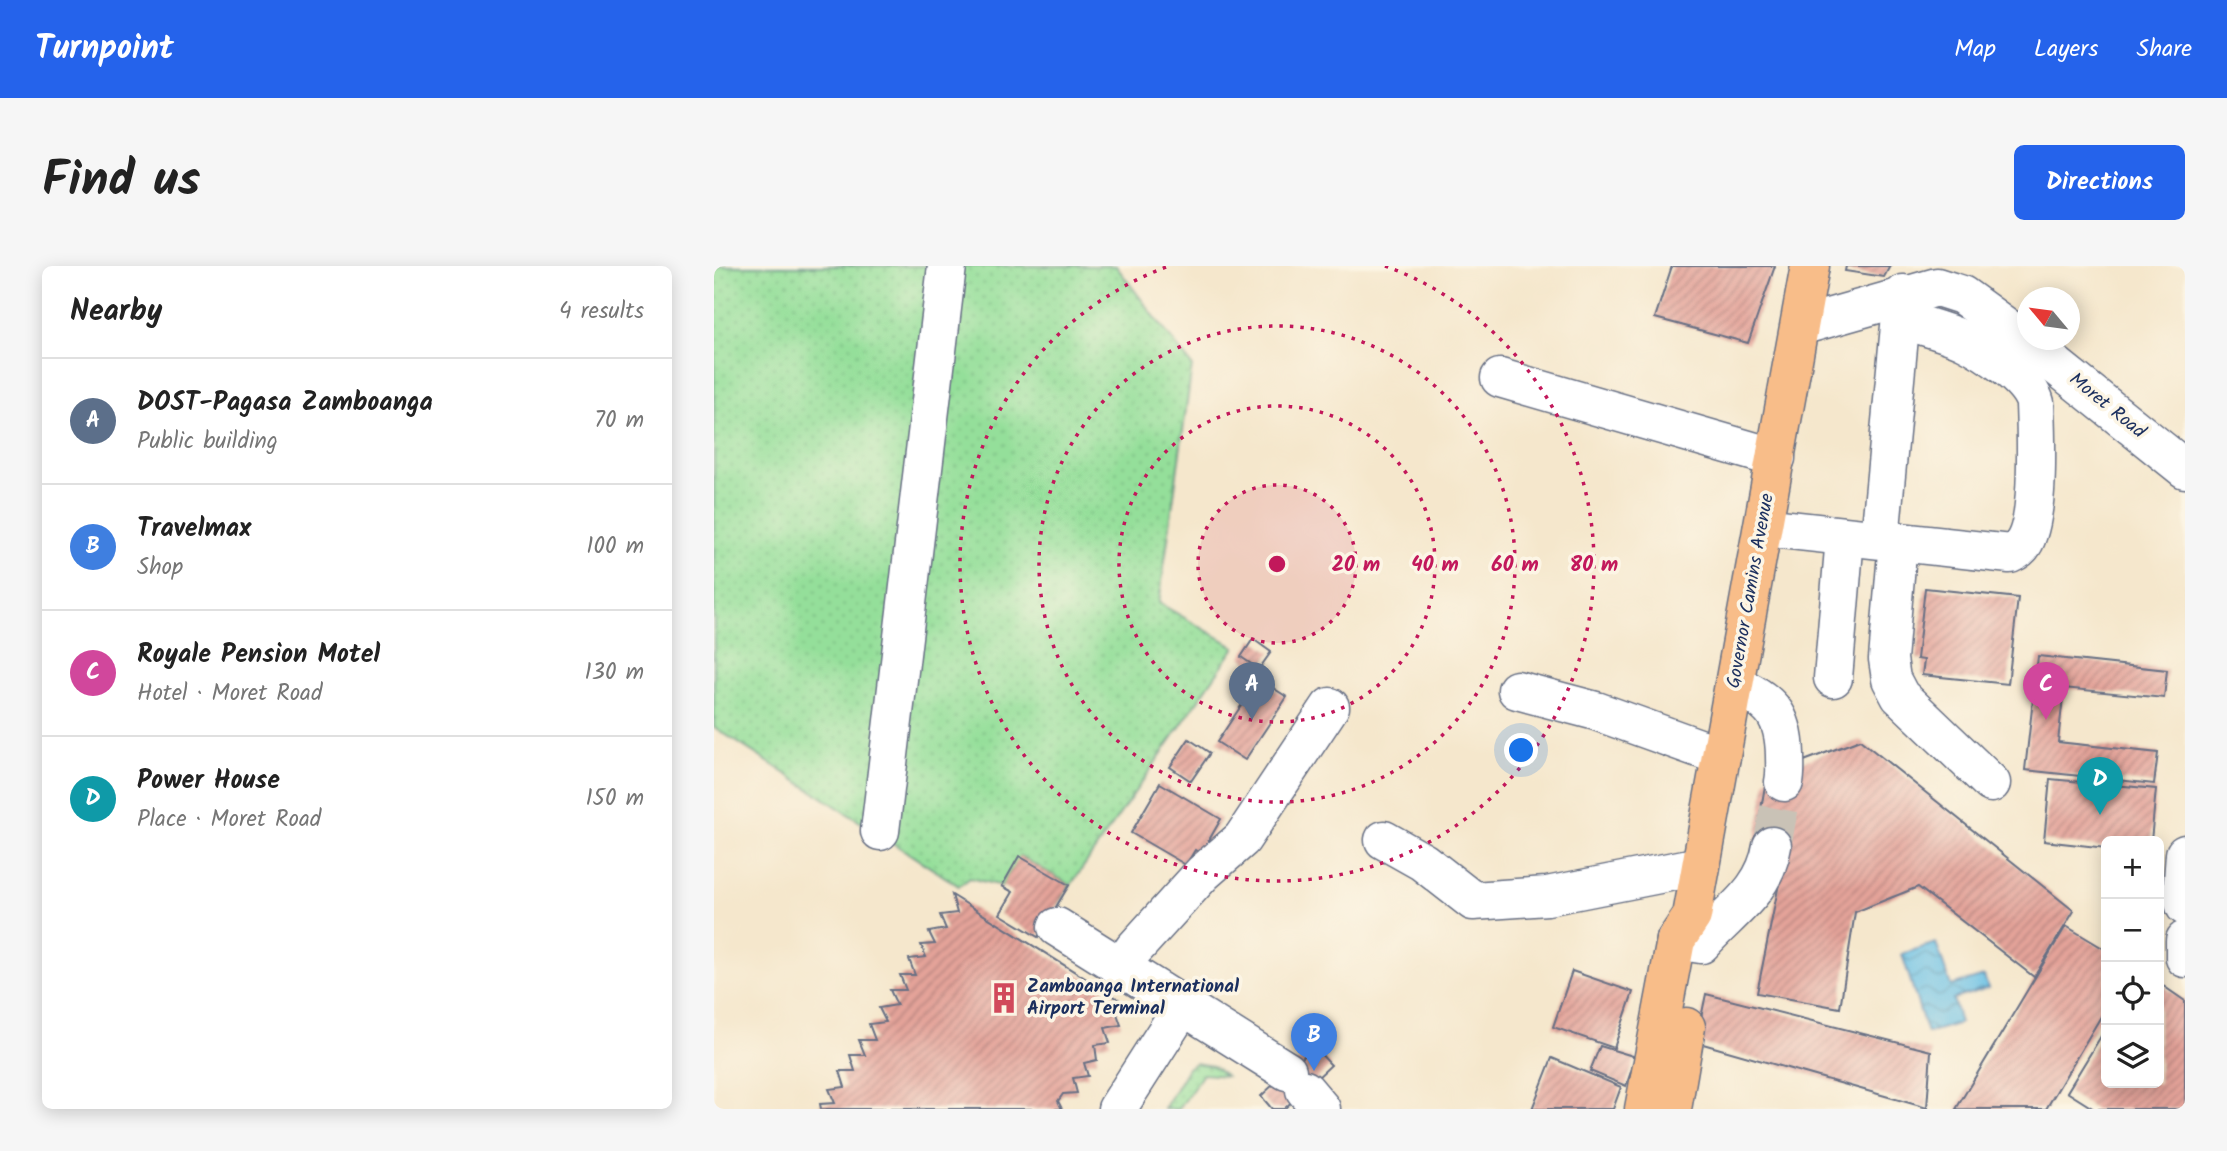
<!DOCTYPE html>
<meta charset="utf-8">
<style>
body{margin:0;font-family:Kalam,sans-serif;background:#f6f6f6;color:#222}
.controls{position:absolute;right:21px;bottom:21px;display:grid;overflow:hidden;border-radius:10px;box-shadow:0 4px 18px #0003}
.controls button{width:63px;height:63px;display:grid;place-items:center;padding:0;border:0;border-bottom:2px solid #e0e0e0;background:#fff;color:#222;font:35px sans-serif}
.compass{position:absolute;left:1303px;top:21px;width:63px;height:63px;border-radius:50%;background:#fff;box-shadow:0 4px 18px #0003;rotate:299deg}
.you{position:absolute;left:808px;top:485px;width:24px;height:24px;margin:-18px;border:5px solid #fff;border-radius:50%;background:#1a73e8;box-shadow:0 0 0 10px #1a73e833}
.badge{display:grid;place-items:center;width:46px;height:46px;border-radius:50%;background:#2563eb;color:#fff;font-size:23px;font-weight:700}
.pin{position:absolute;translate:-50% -58px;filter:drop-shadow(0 2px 4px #0008)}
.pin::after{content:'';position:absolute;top:37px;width:24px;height:21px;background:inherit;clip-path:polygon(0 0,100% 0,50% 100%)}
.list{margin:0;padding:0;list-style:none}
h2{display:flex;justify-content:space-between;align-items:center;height:91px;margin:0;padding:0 28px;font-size:30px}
h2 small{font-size:23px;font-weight:400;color:#767676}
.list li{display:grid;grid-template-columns:46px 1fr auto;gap:21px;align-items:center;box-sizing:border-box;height:126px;padding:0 28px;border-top:2px solid #e0e0e0}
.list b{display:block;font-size:26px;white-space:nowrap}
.list p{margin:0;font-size:23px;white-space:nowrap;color:#767676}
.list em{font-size:23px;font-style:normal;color:#767676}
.icon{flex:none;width:38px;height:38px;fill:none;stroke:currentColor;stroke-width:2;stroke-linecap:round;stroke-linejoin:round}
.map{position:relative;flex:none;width:1471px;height:843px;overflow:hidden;border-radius:10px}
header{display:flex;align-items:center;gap:42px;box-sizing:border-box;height:98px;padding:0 35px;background:#2563eb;color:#fff}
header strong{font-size:33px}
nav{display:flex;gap:38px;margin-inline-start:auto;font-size:24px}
.intro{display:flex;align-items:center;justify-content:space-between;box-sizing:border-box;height:168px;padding:0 42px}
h1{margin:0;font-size:49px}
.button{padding:18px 32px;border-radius:10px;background:#2563eb;color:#fff;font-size:24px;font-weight:700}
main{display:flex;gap:42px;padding:0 42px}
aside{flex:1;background:#fff;border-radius:10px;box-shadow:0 4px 18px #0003}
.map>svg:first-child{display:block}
.grass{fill:url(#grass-dots);stroke:#58877c;stroke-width:2}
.water{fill:url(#water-waves);stroke:#4278a2;stroke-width:2}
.building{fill:url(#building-hatch)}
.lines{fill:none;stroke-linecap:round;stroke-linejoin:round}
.minor-tunnel{stroke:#c9c2b6;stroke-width:38;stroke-dasharray:38 19;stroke-linecap:butt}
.minor-casing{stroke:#676f84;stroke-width:41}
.major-casing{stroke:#676f84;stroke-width:41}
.minor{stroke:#fff;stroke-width:38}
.major{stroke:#f8bd89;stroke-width:38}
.ring{fill:none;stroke:#c2185b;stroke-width:3.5;stroke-dasharray:3.5 7}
.labels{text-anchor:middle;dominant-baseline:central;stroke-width:7;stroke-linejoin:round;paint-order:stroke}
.street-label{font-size:19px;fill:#1b2f5e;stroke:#fcf5e5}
.poi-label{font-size:19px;font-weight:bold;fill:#1b2f5e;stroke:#fcf5e5;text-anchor:start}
.centre{fill:#c2185b;stroke:#fcf5e5;stroke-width:3.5}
.ring-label{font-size:21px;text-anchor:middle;font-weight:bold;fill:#c2185b;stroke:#fcf5e5;stroke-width:7;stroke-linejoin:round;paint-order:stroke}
</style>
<header>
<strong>Turnpoint</strong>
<nav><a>Map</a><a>Layers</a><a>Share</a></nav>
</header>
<div class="intro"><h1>Find us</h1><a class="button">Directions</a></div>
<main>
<aside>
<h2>Nearby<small>4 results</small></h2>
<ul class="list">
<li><span class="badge" style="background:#5c6f8a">A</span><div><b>DOST-Pagasa Zamboanga</b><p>Public building</p></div><em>70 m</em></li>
<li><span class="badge" style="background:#3f7fe0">B</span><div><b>Travelmax</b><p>Shop</p></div><em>100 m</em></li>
<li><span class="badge" style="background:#d1479c">C</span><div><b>Royale Pension Motel</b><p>Hotel · Moret Road</p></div><em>130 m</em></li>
<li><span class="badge" style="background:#0f9aa8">D</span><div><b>Power House</b><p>Place · Moret Road</p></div><em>150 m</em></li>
</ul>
</aside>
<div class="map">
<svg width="1471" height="843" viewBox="0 0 1471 843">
<defs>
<pattern id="grass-dots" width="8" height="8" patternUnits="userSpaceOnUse" patternTransform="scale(1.75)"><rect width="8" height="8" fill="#94df9a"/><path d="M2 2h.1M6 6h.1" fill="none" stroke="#7fc087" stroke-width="1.8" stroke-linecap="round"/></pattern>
<pattern id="water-waves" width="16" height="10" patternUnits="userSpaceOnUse" patternTransform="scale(1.75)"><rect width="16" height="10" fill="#68c0e5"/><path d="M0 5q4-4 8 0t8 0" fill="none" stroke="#559cbd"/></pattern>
<pattern id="building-hatch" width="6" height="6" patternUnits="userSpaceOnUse" patternTransform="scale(1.75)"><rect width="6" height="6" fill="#e4a399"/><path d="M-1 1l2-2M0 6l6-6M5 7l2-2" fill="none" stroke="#b88580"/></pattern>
</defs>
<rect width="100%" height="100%" fill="#fcf5e5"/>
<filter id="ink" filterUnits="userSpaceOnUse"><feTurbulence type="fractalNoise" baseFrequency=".0143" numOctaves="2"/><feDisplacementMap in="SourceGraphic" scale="14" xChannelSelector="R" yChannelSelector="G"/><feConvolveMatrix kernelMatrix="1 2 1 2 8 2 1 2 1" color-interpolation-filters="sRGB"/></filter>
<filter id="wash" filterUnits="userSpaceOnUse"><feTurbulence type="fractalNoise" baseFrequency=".00686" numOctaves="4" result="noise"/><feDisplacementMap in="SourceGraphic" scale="28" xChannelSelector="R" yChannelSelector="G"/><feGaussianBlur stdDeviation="1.57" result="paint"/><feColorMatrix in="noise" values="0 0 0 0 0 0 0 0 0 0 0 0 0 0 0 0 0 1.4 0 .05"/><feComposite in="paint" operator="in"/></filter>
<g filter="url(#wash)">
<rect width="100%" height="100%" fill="#f5e7cc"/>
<g class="grass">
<polygon points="0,0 402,0 478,100 445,337 521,381 343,639 354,618 306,590 288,620 256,612 245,620 0,461"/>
<polygon points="481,797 499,800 512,810 489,808 465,843 450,843 474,802"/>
</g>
<polygon class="water" points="1222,677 1237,720 1270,710 1274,722 1239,733 1246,757 1213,767 1188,688"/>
<g id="blocks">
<g class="building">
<polygon points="958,0 1061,0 1034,77 941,52"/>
<polygon points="1132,0 1176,0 1170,11 1131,5"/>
<polygon points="1211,322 1304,332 1294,418 1208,409 1210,394 1203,393"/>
<polygon points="539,373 557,386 545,403 527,391"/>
<polygon points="1324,390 1453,404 1450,432 1350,422 1344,476 1444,487 1440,518 1311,504"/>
<polygon points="545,413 573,431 531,494 503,476"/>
<polygon points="475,473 496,487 477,515 456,501"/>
<polygon points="1146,474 1360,645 1320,711 1204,621 1141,646 1126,742 1043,727 1072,583 1041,578 1052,514 1090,495"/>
<polygon points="1336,513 1442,523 1437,575 1392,575 1392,582 1330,575"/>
<polygon points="446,517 507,553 487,588 481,584 472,599 417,567"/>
<polygon points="305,590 355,619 324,671 286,648 299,626 288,620"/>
<polygon points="238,629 417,741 402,745 407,759 391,762 396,777 381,779 383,794 370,797 374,810 359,812 363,827 349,828 344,835 348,843 107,843 106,838 121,837 115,823 131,821 126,805 141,805 136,789 151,789 145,774 161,774 155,758 172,756 165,742 183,739 176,724 192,724 186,709 201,709 195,693 212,691 207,679 221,678 215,666 232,663 226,649 243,647"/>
<polygon points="1352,660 1392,684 1392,742 1332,843 1242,843"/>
<polygon points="858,705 919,726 900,782 839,761"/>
<polygon points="1445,717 1471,735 1471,843 1380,843 1353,826 1392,762 1392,817 1445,817"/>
<polygon points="992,728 1217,785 1213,842 982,776"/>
<polygon points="886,780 922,791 912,820 876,805"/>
<polygon points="600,781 617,799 570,843 558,843 547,830"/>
<polygon points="838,792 907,821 899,843 818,843"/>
</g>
</g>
</g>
<g filter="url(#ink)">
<use href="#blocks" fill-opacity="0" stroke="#676f84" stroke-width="2"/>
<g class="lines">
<polyline class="minor-tunnel" points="1058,580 1070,516"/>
<defs>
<g id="minor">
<polyline points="1086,60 1223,21 1248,29 1314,77 1471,203"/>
<polyline points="786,112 1062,192"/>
<path d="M1049 261 1296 288C1301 286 1306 283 1309 278 1326 254 1322 168 1321 137 1315 113 1272 85 1250 74 1230 65 1208 60 1188 53"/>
<polyline points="1166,273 1189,28"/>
<polyline points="1184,275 1174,393 1177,413 1186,430 1277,517"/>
<polyline points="1119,412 1131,271"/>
<path d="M1020 418C1056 435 1070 447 1071 489 1071 498 1072 507 1070 516"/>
<polyline points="803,424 882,445 1007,490"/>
<polyline points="166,565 233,0"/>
<polyline points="670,574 709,596 759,635 833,630 986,600"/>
<polyline points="1471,588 1468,629 1471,640"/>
<polyline points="343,661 573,805"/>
<path d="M962 674 987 678C1015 646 1051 626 1058 580"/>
<polyline points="1471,674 1471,692"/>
<polyline points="407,701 420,683 489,607 528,573 616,441"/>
<polyline points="591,824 607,843"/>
<polyline points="403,843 469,740"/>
</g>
<g id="major">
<polyline points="930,843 962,674 978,650 1096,0"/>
<polyline points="958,843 972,761"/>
</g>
</defs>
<use href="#minor" class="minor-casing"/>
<use href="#major" class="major-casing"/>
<use href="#minor" class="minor"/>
<use href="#major" class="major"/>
</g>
</g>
<circle cx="563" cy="298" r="79" fill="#c2185b" fill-opacity=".12"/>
<g class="ring">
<circle cx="563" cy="298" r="79"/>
<circle cx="563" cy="298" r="158"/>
<circle cx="563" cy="298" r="238"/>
<path d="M671 0A317 317 0 1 1 455 0"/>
</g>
<defs>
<symbol id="building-bare" viewBox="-9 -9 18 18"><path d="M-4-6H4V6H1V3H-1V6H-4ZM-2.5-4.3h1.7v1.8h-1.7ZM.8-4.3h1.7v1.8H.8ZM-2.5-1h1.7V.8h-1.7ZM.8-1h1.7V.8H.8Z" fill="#d1495b" stroke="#fcf5e5" stroke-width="2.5" paint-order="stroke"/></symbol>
</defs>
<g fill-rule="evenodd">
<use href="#building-bare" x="268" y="710" width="44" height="44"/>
</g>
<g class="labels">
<g class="street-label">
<text transform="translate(1393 140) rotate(39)">Moret Road</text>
<text transform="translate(1037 325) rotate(-80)">Governor Camins Avenue</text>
</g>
<g class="poi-label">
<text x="313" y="721">Zamboanga International<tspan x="313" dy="22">Airport Terminal</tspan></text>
</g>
</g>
<circle cx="563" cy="298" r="10" class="centre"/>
<g class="ring-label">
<text x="642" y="305">20 m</text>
<text x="721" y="305">40 m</text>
<text x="801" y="305">60 m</text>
<text x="880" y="305">80 m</text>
</g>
</svg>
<div class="controls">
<button>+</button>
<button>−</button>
<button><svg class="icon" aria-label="locate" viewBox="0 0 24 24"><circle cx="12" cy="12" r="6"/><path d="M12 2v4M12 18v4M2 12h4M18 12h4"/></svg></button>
<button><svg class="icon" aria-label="layers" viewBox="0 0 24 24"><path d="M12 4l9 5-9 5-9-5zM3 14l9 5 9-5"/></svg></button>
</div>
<svg class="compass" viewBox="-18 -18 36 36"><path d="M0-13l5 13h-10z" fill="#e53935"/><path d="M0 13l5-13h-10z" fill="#767676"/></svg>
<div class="you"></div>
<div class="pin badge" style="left:538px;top:454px;background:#5c6f8a">A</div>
<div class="pin badge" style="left:600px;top:805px;background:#3f7fe0">B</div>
<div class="pin badge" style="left:1332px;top:454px;background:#d1479c">C</div>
<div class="pin badge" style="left:1386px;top:549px;background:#0f9aa8">D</div>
</div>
</main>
